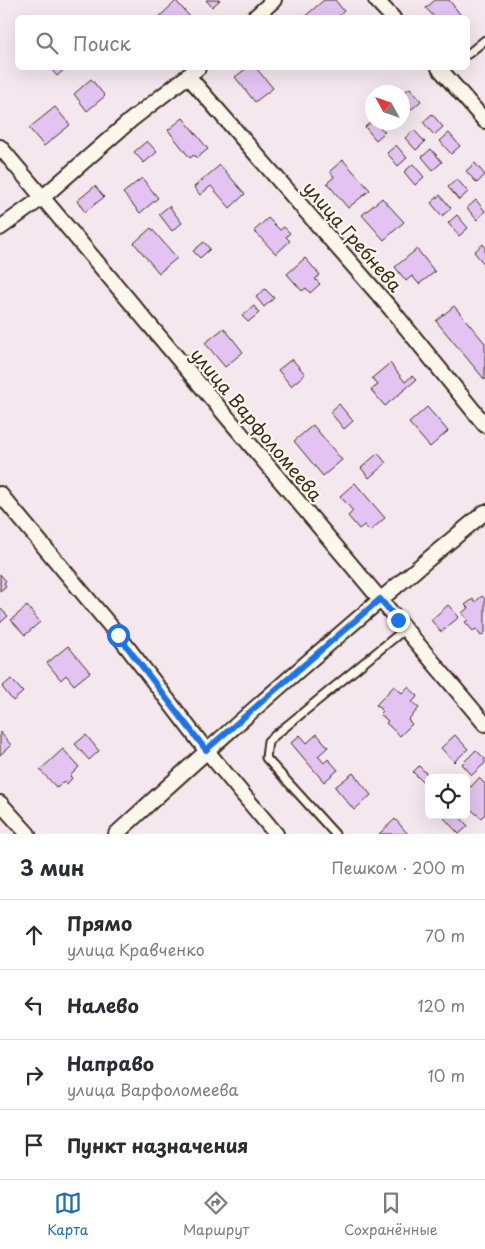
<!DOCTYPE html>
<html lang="ru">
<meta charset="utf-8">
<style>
body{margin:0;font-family:"Playpen Sans",sans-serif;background:#f2f2f3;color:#2b2b33}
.controls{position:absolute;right:15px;bottom:15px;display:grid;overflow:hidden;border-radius:8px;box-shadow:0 5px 20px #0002}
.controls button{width:45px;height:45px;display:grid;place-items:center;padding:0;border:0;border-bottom:1px solid #e1e1e2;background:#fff;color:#2b2b33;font:25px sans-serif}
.compass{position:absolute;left:365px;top:85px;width:45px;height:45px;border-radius:50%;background:#fff;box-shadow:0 5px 20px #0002;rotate:310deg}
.stop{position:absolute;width:15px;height:15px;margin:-11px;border:4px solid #1a73e8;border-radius:50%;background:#fff}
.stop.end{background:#1a73e8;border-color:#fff;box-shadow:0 1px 5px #0008}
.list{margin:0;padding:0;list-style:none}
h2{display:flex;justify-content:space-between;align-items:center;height:65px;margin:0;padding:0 20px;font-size:21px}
h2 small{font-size:16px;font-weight:400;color:#7c7c81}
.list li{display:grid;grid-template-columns:32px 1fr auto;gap:15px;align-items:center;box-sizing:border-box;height:70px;padding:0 20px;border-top:1px solid #e1e1e2}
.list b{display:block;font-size:19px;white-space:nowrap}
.list p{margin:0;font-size:16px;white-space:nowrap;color:#7c7c81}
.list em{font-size:16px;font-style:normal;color:#7c7c81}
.icon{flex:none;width:28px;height:28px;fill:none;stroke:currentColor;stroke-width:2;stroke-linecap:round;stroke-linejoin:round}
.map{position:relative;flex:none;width:485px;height:834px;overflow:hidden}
.search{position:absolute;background:#fff;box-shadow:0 5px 20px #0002;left:15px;right:15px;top:15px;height:55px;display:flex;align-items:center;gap:12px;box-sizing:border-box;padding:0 18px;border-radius:8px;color:#7c7c81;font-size:19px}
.sheet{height:345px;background:#fff}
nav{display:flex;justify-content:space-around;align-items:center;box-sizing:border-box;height:70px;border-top:1px solid #e1e1e2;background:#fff;font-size:14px;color:#7c7c81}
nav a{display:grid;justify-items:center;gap:2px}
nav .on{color:#1f6fb2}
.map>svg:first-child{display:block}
.building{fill:#e2c3f1;stroke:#3b2a1e}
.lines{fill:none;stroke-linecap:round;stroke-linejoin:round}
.service-casing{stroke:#3b2a1e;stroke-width:11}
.minor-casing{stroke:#3b2a1e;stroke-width:18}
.service{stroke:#fbf7ec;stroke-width:7}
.minor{stroke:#fbf7ec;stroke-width:14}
.route{stroke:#1a73e8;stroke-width:6}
.labels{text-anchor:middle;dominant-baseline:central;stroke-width:4.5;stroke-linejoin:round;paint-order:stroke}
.street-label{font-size:18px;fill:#3b2a1e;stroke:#fbf7ec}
</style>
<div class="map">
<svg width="485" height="834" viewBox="0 0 485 834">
<rect width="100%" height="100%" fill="#f4e7ee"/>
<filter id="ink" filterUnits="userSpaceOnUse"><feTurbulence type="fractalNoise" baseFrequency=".02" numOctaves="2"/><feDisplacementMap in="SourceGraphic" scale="10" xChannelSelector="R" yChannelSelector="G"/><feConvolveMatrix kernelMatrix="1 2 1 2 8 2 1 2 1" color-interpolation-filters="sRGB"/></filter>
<g filter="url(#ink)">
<g class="building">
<polygon points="206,0 220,0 212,7"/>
<polygon points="324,0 335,0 344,11 337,18 303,18"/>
<polygon points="435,0 449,0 463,18 435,18 426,8"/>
<polygon points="176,1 191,18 158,18"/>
<polygon points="50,68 64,68 65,69 57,76"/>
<polygon points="247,68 256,68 273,88 255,102 235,77"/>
<polygon points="91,79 105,96 87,111 74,94"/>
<polygon points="410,88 421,101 412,109 402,98 402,94"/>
<polygon points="55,107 70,125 44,146 29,128"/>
<polygon points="432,114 443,127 434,135 423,122"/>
<polygon points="183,118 208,149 197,158 194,155 190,158 168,130"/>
<polygon points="372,121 385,132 376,140 365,127"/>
<polygon points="414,130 425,142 416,150 405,138"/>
<polygon points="449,133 460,146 451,154 440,141"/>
<polygon points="147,141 157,152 144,163 134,152"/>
<polygon points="396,145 407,158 398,166 387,153"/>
<polygon points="431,149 442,162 433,170 422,157"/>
<polygon points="343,160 370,190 348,208 327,183 334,177 330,171"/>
<polygon points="475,163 485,175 477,183 466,171"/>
<polygon points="413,164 424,177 415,185 404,172"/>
<polygon points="220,165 245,194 230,208 211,186 200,195 194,187"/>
<polygon points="142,178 158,198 140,213 123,193"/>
<polygon points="457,179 468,192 459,200 448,187"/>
<polygon points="95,186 104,197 85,212 77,201"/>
<polygon points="440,195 451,208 442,216 431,203"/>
<polygon points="382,198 404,222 384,240 362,215"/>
<polygon points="476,200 485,211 477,220 467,208"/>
<polygon points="169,206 182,223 172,231 159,214"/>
<polygon points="457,215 468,228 459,236 448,223"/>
<polygon points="268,218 280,230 284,227 290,233 286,237 290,241 276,254 254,231"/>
<polygon points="151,228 177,258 159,273 134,243"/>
<polygon points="204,242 210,249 200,258 193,251"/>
<polygon points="483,244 485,247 485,265 474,252"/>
<polygon points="417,249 435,272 419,284 412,276 406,281 395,267"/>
<polygon points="305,258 320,275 315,279 320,284 310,293 306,288 302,291 287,274"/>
<polygon points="265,289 274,298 264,307 256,297"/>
<polygon points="254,306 259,313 248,322 242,316"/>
<polygon points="454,306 485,343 485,380 436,321"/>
<polygon points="224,328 243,352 225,367 205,343"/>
<polygon points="292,359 305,374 291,386 278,370"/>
<polygon points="390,363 405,382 412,376 416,380 385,406 371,390 378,385 372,378"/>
<polygon points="339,404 353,421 344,429 330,412"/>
<polygon points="427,407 448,431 430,447 409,423"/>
<polygon points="313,425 342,460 323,476 294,441"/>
<polygon points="378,453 386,463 369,478 361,468"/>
<polygon points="355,483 385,518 370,531 364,525 359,529 348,516 353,511 340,496"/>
<polygon points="0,574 6,581 4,583 6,586 0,591"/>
<polygon points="482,596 485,599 485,633 481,636 476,629 473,631 465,622 468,620 462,613 468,608 465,605 473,599 475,602"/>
<polygon points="448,605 459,617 441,632 431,620"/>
<polygon points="27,606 40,622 25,635 11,620"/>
<polygon points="1,609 8,616 0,623 0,610"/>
<polygon points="68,646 90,672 74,685 66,675 61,680 47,663"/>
<polygon points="11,679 23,692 13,701 2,687"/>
<polygon points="394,686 402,693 408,687 418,696 412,702 419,708 408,720 412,724 400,736 386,723 388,721 380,714 383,711 376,705"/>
<polygon points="0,732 11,745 0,755"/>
<polygon points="317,734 328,747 318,756 324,763 328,759 338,770 324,782 291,743 300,735 307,743"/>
<polygon points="86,735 99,751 89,760 75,744"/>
<polygon points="455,735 468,749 454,762 441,748"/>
<polygon points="63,749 79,767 70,776 72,778 67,784 64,781 57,788 40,770"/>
<polygon points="476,750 485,759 485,763 472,775 462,764"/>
<polygon points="419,766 428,775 422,781 413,772"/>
<polygon points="353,773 371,795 354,810 335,787"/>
<polygon points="479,778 485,784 485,814 481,818 466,805 466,782 471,787"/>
<polygon points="447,815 458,815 468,826 459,834 444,818"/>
<polygon points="395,819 408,834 379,834"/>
</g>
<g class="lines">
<defs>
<g id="service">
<polyline points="468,54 485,40"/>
<polyline points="335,834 266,758 268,741 405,629"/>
</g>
<g id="minor">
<polyline points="376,0 393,18"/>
<polyline points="254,18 274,0"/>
<polyline points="439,68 485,121"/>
<polyline points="188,76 391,309 485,425"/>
<polyline points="0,147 485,724"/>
<polyline points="0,228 42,198 131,120 198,68"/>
<polyline points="0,494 118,635 206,750 276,834"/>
<polyline points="0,803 28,834"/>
<path d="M116 834C236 723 359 616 485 512"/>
</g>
</defs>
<use href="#service" class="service-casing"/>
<use href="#minor" class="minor-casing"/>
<use href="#service" class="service"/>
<use href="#minor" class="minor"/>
</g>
</g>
<g class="lines" filter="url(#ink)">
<polyline class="route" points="118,635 206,750 380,599 398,620"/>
</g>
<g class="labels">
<g class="street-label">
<text transform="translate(353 236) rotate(49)">улица Гребнева</text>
<text transform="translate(257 424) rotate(50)">улица Варфоломеева</text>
</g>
</g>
</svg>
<div class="controls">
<button><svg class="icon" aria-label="locate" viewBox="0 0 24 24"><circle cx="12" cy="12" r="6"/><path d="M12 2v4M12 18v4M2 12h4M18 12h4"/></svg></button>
</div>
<svg class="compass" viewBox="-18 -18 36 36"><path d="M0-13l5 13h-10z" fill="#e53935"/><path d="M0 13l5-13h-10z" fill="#7c7c81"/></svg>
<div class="stop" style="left:118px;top:635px"></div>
<div class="stop end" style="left:398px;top:620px"></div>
<div class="search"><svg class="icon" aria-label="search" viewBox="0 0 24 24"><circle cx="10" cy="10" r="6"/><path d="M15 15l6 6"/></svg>Поиск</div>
</div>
<section class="sheet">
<h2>3 мин<small>Пешком · 200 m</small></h2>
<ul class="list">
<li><svg class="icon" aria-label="ahead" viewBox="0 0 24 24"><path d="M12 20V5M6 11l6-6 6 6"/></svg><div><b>Прямо</b><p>улица Кравченко</p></div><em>70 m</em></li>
<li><svg class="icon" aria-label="left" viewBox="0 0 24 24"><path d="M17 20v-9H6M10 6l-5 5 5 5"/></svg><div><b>Налево</b></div><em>120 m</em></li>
<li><svg class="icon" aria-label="right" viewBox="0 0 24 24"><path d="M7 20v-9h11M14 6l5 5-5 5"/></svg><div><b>Направо</b><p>улица Варфоломеева</p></div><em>10 m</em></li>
<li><svg class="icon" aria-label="arrive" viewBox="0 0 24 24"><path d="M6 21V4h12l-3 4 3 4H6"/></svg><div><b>Пункт назначения</b></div></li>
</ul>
</section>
<nav>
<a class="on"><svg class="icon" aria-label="map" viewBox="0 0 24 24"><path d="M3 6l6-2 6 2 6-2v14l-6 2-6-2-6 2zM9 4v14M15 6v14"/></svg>Карта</a>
<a><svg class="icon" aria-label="directions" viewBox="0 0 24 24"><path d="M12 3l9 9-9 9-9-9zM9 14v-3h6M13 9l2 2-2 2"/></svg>Маршрут</a>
<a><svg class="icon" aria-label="saved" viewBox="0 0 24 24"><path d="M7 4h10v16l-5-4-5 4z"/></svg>Сохранённые</a>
</nav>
